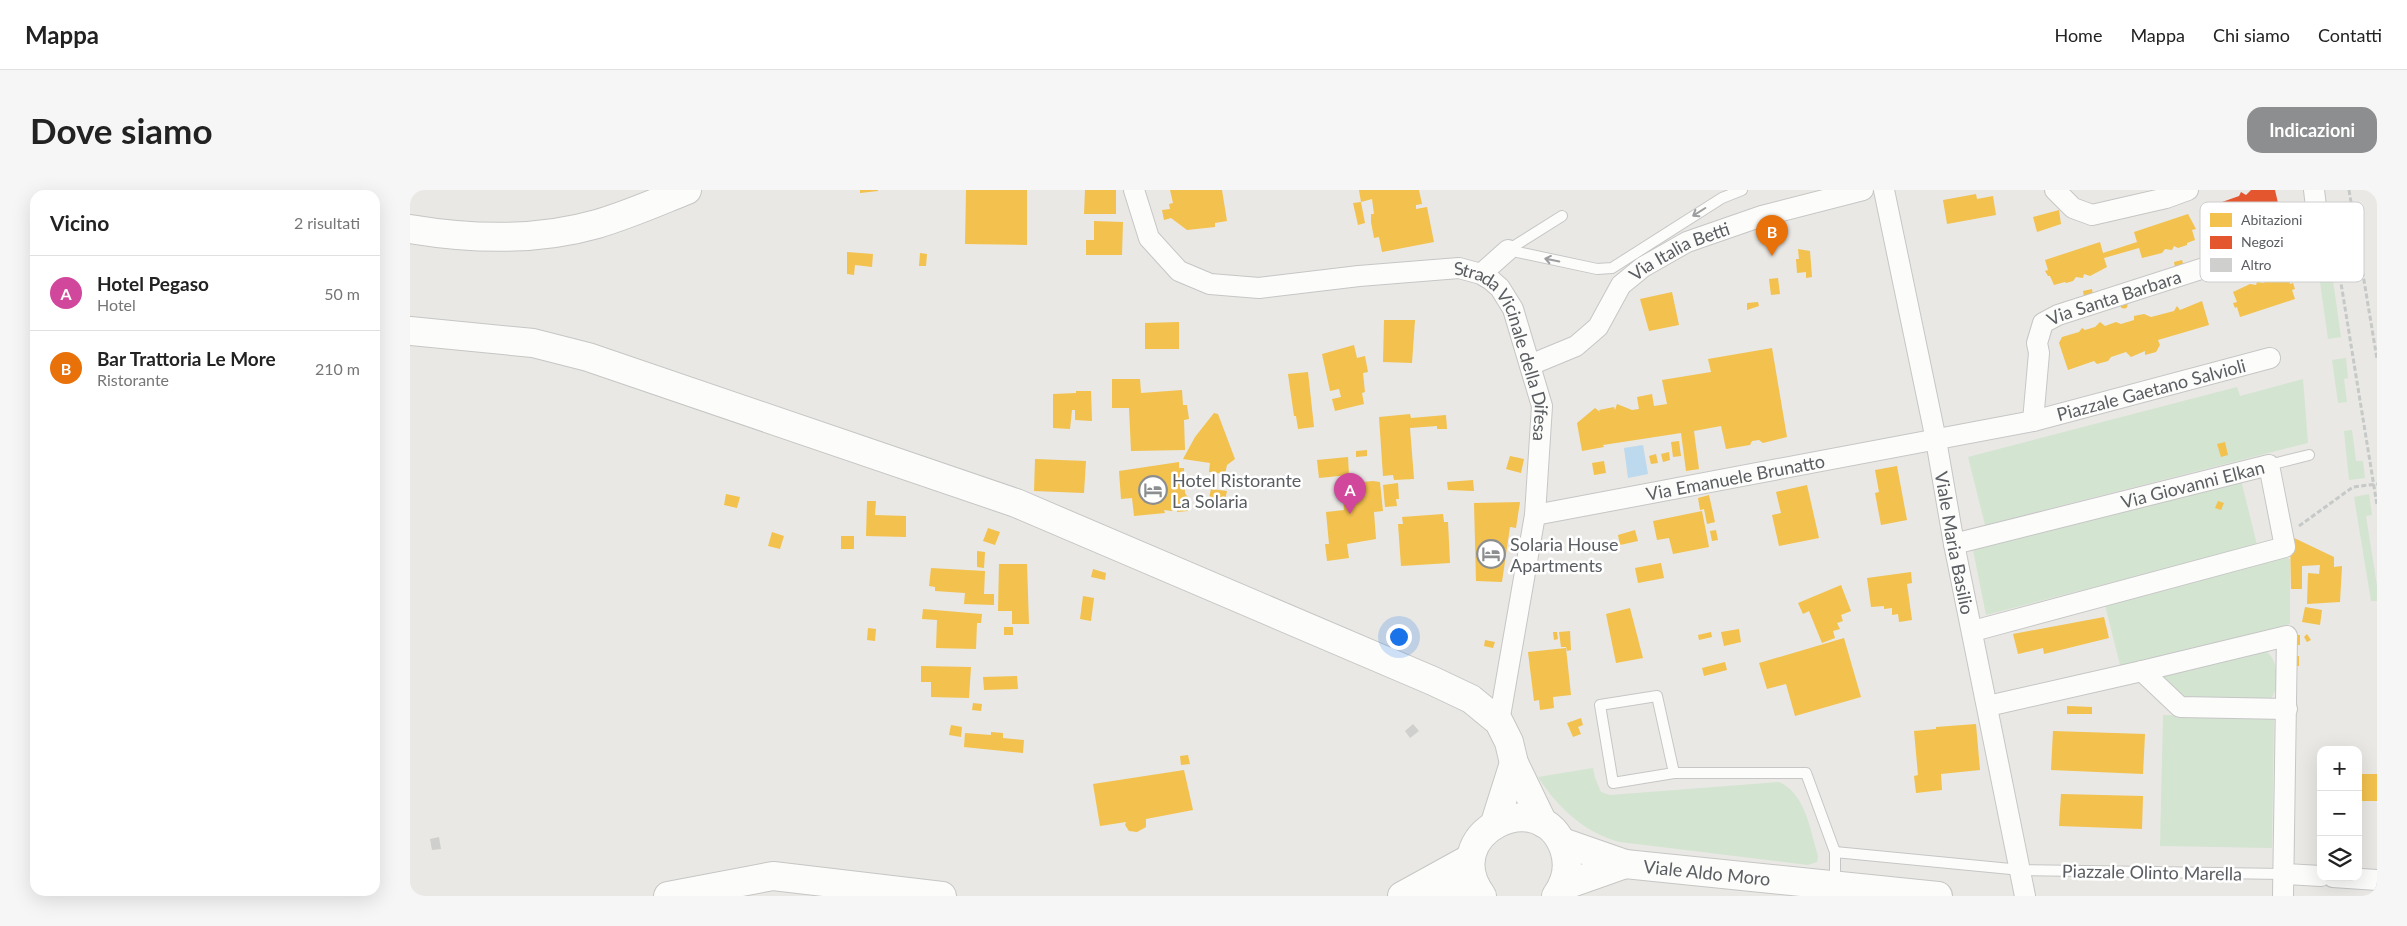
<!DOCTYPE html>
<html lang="it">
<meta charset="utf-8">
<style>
body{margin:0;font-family:Lato,sans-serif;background:#f6f6f6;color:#222}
.controls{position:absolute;right:15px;bottom:15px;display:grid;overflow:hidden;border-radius:10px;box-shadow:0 5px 20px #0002}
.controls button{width:45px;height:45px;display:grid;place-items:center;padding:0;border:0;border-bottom:1px solid #e0e0e0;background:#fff;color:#222;font:25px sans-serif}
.you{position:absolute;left:988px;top:446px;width:18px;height:18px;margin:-12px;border:4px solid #fff;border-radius:50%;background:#1a73e8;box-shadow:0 0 0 8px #1a73e833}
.badge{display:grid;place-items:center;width:32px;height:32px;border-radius:50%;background:#8c8e8f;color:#fff;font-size:16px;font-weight:700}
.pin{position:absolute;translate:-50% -41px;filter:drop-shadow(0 1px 2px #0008)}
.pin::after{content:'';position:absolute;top:26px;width:18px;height:15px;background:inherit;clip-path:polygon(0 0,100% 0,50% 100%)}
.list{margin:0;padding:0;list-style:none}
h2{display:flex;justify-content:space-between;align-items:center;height:65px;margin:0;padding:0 20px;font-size:21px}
h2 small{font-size:16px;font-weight:400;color:#767676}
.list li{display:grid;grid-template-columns:32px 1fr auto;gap:15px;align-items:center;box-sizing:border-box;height:75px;padding:0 20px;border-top:1px solid #e0e0e0}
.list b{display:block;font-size:19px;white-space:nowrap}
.list p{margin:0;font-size:16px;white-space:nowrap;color:#767676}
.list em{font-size:16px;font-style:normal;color:#767676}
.icon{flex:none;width:28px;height:28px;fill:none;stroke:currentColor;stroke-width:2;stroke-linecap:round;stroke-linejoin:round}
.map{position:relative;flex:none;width:1967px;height:706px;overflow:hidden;border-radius:15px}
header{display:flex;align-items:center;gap:30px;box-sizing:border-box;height:70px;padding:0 25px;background:#fff;border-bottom:1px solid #e0e0e0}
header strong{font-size:24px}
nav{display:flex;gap:28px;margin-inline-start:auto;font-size:18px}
.intro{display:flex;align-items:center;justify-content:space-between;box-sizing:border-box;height:120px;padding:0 30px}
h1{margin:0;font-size:35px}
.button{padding:12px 22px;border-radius:15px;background:#8c8e8f;color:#fff;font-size:18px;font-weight:700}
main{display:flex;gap:30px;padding:0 30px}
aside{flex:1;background:#fff;border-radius:15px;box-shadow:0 5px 20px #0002}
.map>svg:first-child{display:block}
.green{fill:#d3e4d1}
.water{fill:#bcd9ee}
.homes{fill:#f2c14e}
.shops{fill:#e4572e}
.building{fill:#cfcfcd}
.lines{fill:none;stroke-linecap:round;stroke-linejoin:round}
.lane-casing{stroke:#c6c6c6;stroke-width:12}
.street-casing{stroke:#c6c6c6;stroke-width:22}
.secondary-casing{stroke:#c6c6c5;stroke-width:30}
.path{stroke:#c5c9c7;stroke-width:3;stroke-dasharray:5 2.5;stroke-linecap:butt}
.lane{stroke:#fcfcfb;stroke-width:10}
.street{stroke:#fcfcfb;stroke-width:20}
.secondary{stroke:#fcfcfb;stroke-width:28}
.oneway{stroke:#9b9d9f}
.labels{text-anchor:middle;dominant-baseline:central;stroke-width:5;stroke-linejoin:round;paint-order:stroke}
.street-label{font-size:18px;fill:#5a5d61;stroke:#fff}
.poi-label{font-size:18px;fill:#5a5d61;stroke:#fff;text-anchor:start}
.key{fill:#fff;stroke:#ceced0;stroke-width:1}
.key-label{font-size:14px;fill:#5a5d61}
</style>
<header>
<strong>Mappa</strong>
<nav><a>Home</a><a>Mappa</a><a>Chi siamo</a><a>Contatti</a></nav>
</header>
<div class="intro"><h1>Dove siamo</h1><a class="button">Indicazioni</a></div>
<main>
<aside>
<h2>Vicino<small>2 risultati</small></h2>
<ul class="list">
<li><span class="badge" style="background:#d1479c">A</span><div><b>Hotel Pegaso</b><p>Hotel</p></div><em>50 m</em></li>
<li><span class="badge" style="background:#e8710a">B</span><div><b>Bar Trattoria Le More</b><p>Ristorante</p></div><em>210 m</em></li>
</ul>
</aside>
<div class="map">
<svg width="1967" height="706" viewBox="0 0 1967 706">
<rect width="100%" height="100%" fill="#e9e8e4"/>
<g class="green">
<polygon points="1920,69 1931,147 1918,149 1907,71"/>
<polygon points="1936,168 1938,188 1934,189 1937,212 1928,213 1922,170"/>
<polygon points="1893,189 1898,253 1575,335 1558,267 1827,197 1830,206"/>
<polygon points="1942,240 1946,271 1953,271 1955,288 1939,290 1934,241"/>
<polygon points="1831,290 1847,355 1576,425 1563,360"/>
<polygon points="1959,304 1962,325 1956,326 1967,396 1967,411 1961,411 1944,307"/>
<polygon points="1874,367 1880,369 1880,434 1711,479 1695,415"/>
<path d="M1853 460C1869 466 1872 499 1859 510L1779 513 1750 486Z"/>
<polygon points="1753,525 1864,527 1862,658 1750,656"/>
<path d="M1183 578 1185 588 1191 602 1200 605 1369 592C1396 604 1400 640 1408 666L1407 672 1398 675 1210 652C1175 643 1148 618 1128 587Z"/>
</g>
<polygon class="water" points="1233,255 1238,284 1218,288 1214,258"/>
<g class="homes">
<polygon points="450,0 468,0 468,1 450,3"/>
<polygon points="556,0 617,0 617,55 555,54"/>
<polygon points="675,0 706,0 706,24 674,24"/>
<polygon points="760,0 812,0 817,31 805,33 805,37 777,40 761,28 754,30 752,20 760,19 759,14 763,13"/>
<polygon points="949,0 1009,0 1012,14 1006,15 1006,19 1017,17 1024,52 972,62 969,47 964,48 961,32 961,24 964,24 962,9 951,12"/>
<polygon points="1566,4 1567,9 1583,6 1586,25 1537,34 1533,10"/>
<polygon points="951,12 955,33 948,35 943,13"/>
<polygon points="1649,20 1651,34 1627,42 1623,27"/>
<polygon points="1778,24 1786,39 1782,40 1785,50 1777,53 1777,55 1768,58 1764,56 1762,60 1755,59 1752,63 1732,68 1729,58 1694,68 1697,77 1680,86 1674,84 1673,88 1666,87 1663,91 1656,93 1655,92 1644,95 1640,86 1638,86 1635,81 1638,80 1635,70 1690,52 1693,63 1727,52 1724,42"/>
<polygon points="684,31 713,32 712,65 676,65 676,50 684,50"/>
<polygon points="1388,59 1400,61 1402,87 1396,88 1396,82 1387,83 1386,69 1389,69"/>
<polygon points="437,62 463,64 462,77 445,75 444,85 437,84"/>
<polygon points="510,63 517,64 516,76 509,76"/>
<polygon points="1772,70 1774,76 1765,78 1764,72"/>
<polygon points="1877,84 1880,94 1883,93 1885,99 1882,100 1885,109 1830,127 1827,117 1825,118 1823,113 1827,112 1823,102 1840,94 1846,95 1847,92 1854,93 1857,88"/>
<polygon points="1368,88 1370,104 1361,105 1359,89"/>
<polygon points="1682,99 1683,105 1674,107 1673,101"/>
<polygon points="1262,102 1269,135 1239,141 1230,109"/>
<polygon points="1792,111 1799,135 1748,150 1750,155 1746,162 1735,165 1735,161 1721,167 1716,162 1701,167 1698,171 1687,174 1684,171 1658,180 1649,153 1652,147 1669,142 1672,138 1675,140 1685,137 1690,132 1695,136 1706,132 1711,134 1724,130 1724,126 1734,124 1741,127 1764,121 1767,116 1770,120"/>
<circle cx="1714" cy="115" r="3.5"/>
<polygon points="1348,112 1349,116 1337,120 1337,113"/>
<polygon points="974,130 1005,130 1002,173 973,172"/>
<polygon points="769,132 769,159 735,159 735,133"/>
<polygon points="944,155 947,168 955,166 958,182 953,183 955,202 952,203 954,214 925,221 922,209 931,207 929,199 920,201 912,164"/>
<polygon points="1362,158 1377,247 1353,253 1349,250 1342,251 1340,255 1316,259 1311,236 1284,241 1289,279 1276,281 1271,243 1193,255 1194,257 1172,261 1167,233 1185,218 1190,222 1189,220 1204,217 1205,220 1207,214 1222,220 1229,219 1227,207 1242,204 1244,216 1257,214 1252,190 1301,182 1298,169"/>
<polygon points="898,182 904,237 888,239 886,226 884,226 878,184"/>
<polygon points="702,189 730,189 731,203 772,200 773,215 777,215 779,229 774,230 775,260 721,261 719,218 702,218"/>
<polygon points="666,201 681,201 682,231 665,230 665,220 662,220 660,239 643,238 643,204 666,203"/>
<polygon points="804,223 808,224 825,269 817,275 815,284 799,282 800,273 773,269 785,247"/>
<polygon points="1000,224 1001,228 1036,225 1037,239 1027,239 1027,236 1000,238 1004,289 984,290 983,285 973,286 969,227"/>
<polygon points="1269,251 1271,266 1263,267 1261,252"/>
<polygon points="1815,252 1818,265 1811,267 1807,254"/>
<polygon points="957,260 957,266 946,267 946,261"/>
<polygon points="1259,262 1260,270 1253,272 1251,264"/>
<polygon points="1246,264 1248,273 1241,274 1239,266"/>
<polygon points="1100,266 1114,269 1111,283 1096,279"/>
<polygon points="938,267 939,285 909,288 907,270"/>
<polygon points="625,269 676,271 674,303 624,301"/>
<polygon points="1194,271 1196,283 1184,285 1182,273"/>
<polygon points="769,272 769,278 774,278 775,303 779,309 777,313 778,321 767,322 767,318 762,321 754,320 755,323 724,326 722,308 711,309 709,281"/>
<polygon points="1487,276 1497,330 1471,335 1465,303 1469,302 1465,280"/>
<polygon points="1063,290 1064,301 1038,300 1037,292"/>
<polygon points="963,291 970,292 973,321 964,322 966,349 937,354 939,368 917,371 915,354 919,354 916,322 934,320 932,294"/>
<polygon points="988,293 989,309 986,309 987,316 975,317 973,295"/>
<polygon points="1397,295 1409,348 1369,356 1362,325 1371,323 1366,302"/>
<polygon points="801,299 817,301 815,310 799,308"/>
<polygon points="316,304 330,307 327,318 314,315"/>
<polygon points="1299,305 1305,332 1297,334 1294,319 1290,320 1288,308"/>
<polygon points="457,311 466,311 465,325 496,326 496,347 456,346"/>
<polygon points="1808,311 1814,313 1811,320 1805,318"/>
<polygon points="1110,312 1106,338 1100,337 1092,392 1066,391 1064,313"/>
<polygon points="1292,321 1299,357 1263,364 1259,348 1247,350 1243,331"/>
<polygon points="1033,324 1034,332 1038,332 1040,373 991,376 988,334 993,334 992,327"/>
<polygon points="578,338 590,342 585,355 573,351"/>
<polygon points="1225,340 1228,351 1210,355 1208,345"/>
<polygon points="1306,340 1308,350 1302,351 1300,341"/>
<polygon points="362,342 374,346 370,359 358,356"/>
<rect x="431" y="346" width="13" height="13"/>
<polygon points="1880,346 1924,367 1924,377 1932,376 1930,412 1897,414 1898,383 1909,384 1910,375 1892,376 1892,399 1881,399"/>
<polygon points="567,361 575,362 574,378 567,377"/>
<polygon points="1251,373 1254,388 1228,393 1225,378"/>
<polygon points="589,374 617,374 619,434 602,434 602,421 588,421"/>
<polygon points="521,378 575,381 574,404 584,404 584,415 554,414 555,403 525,401 525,397 519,396"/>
<polygon points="683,379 696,383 695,390 681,387"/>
<polygon points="1501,382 1502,393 1497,394 1502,430 1489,432 1488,424 1482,425 1482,418 1474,419 1474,416 1461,417 1457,388"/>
<polygon points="1431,395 1441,421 1431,425 1433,431 1427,433 1430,439 1423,441 1425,448 1412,453 1399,421 1393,424 1388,413"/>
<polygon points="673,406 684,408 681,431 670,429"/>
<polygon points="1895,417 1912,420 1910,435 1892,432"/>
<polygon points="1220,418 1233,468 1206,473 1196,424"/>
<polygon points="513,419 572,424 571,433 567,433 566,459 526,458 527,430 512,429"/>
<polygon points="1694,427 1699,448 1634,464 1633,458 1608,464 1603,444"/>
<rect x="594" y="437" width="9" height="8"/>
<polygon points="458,438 466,439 465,451 457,450"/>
<polygon points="1329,439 1331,452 1314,456 1311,442"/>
<polygon points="1160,441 1161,460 1157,461 1156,457 1151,457 1149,442"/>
<polygon points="1143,442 1147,442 1148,449 1144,450"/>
<polygon points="1301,442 1302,447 1289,450 1288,445"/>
<polygon points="1897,444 1901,450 1897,452 1894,447"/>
<polygon points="1883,445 1890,445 1890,455 1884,455"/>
<polygon points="1434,448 1451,507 1385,526 1376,494 1357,499 1349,473"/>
<polygon points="1075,450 1085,452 1083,458 1074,456"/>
<polygon points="1156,458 1161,505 1143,507 1144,518 1130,520 1129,510 1124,511 1118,462"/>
<rect x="1882" y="466" width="7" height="10"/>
<polygon points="1315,472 1317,480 1294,486 1292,478"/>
<polygon points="511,476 561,477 559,508 521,507 521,492 511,492"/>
<polygon points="607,486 608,499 574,500 573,487"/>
<polygon points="563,513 572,514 571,521 562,520"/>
<polygon points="1657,516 1682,517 1682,524 1657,524"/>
<polygon points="1171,528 1173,535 1168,537 1171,544 1163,547 1157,533"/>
<polygon points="1566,534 1570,580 1531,584 1532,600 1506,603 1504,586 1508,585 1504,541 1526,539 1526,537"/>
<polygon points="541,535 552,537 551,547 539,545"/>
<polygon points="1643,541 1735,544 1733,584 1641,580"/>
<polygon points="581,542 593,543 593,548 614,550 613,563 554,557 555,543 581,545"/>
<polygon points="778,565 780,574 771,575 770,566"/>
<polygon points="774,580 783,620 736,629 736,637 727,642 719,641 715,635 716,632 690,636 683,594"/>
<rect x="1948" y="584" width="19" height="27"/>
<polygon points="1651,604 1733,606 1732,639 1649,636"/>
</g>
<polygon class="shops" points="1841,0 1865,0 1868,13 1871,12 1873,22 1850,29 1847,33 1841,32 1831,36 1830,33 1819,37 1812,12 1829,6 1831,2 1836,5"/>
<g class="building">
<polygon points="1003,534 1009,541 1000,548 995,541"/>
<polygon points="29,647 31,659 22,660 20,649"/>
</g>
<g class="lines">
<defs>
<g id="lane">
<polyline points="1098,60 1187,79 1202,78 1312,8 1332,0"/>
<polyline points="1098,60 1152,26"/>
<polyline points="1859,275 1899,265"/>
<polyline points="1264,583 1203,593 1190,515 1247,506 1264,583 1396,583 1425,662"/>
<polyline points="1425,693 1425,662 1611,680 1874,684"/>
</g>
<g id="street">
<path id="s1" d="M724 0 739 48 769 81 800 94 849 98 949 86 1049 78 1071 84 1081 90 1090 98 1103 119 1132 216 1125 325 1089 532"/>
<path id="s2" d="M1474 0 1526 250 1544 354 1615 706"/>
<polyline points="1645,0 1663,18 1682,25 1756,8 1778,0"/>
<polyline points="1071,84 1098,60"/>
<path id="s3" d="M1120 175 1166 156 1188 137 1211 95 1233 77 1277 52 1352 26 1453 0"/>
<path id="s4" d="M1623 231 1629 163 1627 153 1633 133 1648 125 1909 41 1904 0"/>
<path id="s5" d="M1125 325 1623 231 1860 168"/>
<path id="s6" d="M1544 354 1859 275 1875 357 1563 441"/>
<polyline points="1732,481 1770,517 1877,519"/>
<polyline points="1578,516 1732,481 1877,446 1873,706"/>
<polyline points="1874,684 1911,686"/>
<polyline points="1923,687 1967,690"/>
</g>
<g id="secondary">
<path d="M0 39C60 49 128 51 187 34 218 25 247 12 277 0"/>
<polyline points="0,141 123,153 178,167 606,313 1023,491 1061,509 1089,532 1099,552 1104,573 1133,633"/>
<polyline points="1085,633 1104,573"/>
<path id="s7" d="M1152 652 1215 674 1528 706"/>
<polyline points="1153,696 1215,674"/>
<polyline points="1004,704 1034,702 1064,706"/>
<polyline points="258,706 363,686 532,706"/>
<polyline points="992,706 1061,668"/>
<path d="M1072 706C1026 643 1131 592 1154 659 1160 676 1156 692 1146 706"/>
</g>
</defs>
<use href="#lane" class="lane-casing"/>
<use href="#street" class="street-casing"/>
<use href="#secondary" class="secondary-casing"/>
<g class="path">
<polyline points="1939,0 1967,169"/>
<polyline points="1924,50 1967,315"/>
<polyline points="1889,336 1943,297 1967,294"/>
</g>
<use href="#lane" class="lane"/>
<use href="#street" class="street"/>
<use href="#secondary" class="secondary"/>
</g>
<defs><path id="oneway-shaft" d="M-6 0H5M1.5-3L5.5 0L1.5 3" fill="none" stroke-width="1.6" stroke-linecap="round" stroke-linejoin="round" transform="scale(1.25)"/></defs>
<g class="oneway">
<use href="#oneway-shaft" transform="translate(1289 22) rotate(148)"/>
<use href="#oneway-shaft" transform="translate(1142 70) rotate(-168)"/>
</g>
<defs>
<symbol id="hotel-ring" viewBox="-11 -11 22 22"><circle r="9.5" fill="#fff" stroke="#8c8e8f" stroke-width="1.5"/><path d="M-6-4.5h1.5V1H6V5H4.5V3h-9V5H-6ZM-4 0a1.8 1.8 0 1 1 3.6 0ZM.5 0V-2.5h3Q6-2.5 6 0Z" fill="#8c8e8f"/></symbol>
</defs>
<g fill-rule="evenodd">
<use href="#hotel-ring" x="727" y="284" width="32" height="32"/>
<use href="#hotel-ring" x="1065" y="348" width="32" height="32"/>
</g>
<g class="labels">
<g class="street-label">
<text stroke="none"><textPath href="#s3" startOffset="195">Via Italia Betti</textPath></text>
<text stroke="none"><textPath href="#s4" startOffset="175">Via Santa Barbara</textPath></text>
<text stroke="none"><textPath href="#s1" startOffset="480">Strada Vicinale della Difesa</textPath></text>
<text stroke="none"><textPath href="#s5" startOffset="629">Piazzale Gaetano Salvioli</textPath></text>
<text stroke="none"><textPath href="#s5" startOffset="204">Via Emanuele Brunatto</textPath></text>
<text stroke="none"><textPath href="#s6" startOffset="246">Via Giovanni Elkan</textPath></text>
<text stroke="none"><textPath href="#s2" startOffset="360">Viale Maria Basilio</textPath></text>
<text transform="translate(1742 682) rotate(1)">Piazzale Olinto Marella</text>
<text stroke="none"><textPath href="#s7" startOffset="149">Viale Aldo Moro</textPath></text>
</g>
<g class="poi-label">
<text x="762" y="290">Hotel Ristorante<tspan x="762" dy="21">La Solaria</tspan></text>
<text x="1100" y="354">Solaria House<tspan x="1100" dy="21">Apartments</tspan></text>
</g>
</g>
<rect x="1790" y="12" width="164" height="80" rx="8" class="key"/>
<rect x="1800" y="23" width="22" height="14" fill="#f2c14e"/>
<rect x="1800" y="46" width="22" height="13" fill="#e4572e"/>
<rect x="1800" y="68" width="22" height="14" fill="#cfcfcd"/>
<g class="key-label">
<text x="1831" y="35">Abitazioni</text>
<text x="1831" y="57">Negozi</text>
<text x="1831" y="80">Altro</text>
</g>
</svg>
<div class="controls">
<button>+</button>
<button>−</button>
<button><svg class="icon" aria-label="layers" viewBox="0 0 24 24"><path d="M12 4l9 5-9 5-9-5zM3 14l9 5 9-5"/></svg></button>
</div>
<div class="you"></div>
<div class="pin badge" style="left:940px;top:324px;background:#d1479c">A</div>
<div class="pin badge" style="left:1362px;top:66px;background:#e8710a">B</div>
</div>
</main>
